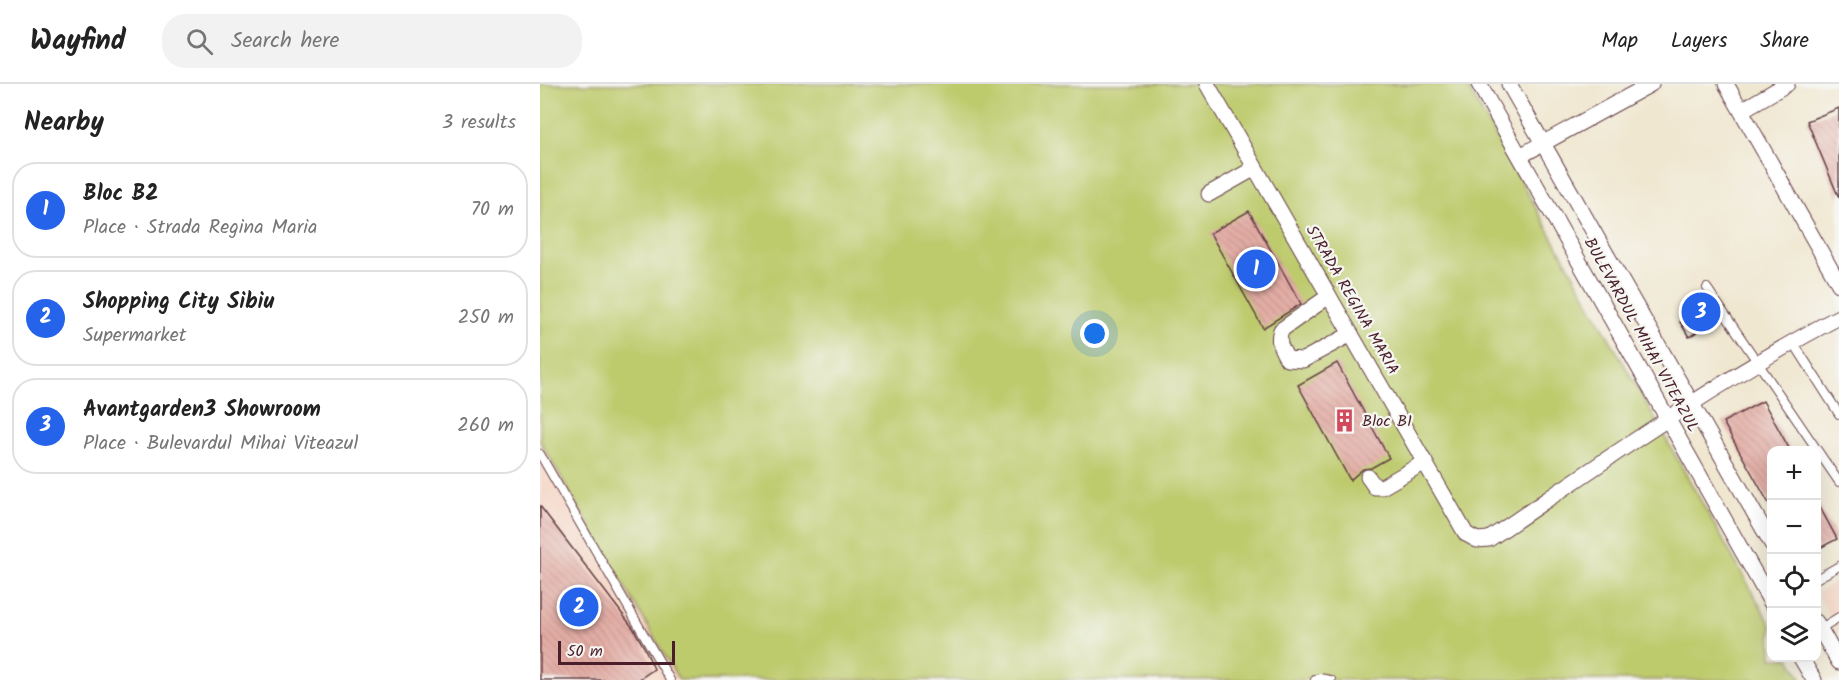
<!DOCTYPE html>
<meta charset="utf-8">
<style>
body{margin:0;font-family:Kalam,sans-serif;background:#f2f2f2;color:#222}
.controls{position:absolute;right:18px;bottom:18px;display:grid;overflow:hidden;border-radius:12px;box-shadow:0 6px 24px #0002}
.controls button{width:54px;height:54px;display:grid;place-items:center;padding:0;border:0;border-bottom:2px solid #e0e0e0;background:#fff;color:#222;font:30px sans-serif}
.scale{position:absolute;left:18px;bottom:15px;width:117px;box-sizing:border-box;padding-left:6px;border:3px solid #4a1f2b;border-top:0;font-size:16px;line-height:21px;white-space:nowrap;color:#4a1f2b;-webkit-text-stroke:4px #f6f6f2;paint-order:stroke}
.you{position:absolute;left:555px;top:250px;width:21px;height:21px;margin:-15px;border:4px solid #fff;border-radius:50%;background:#1a73e8;box-shadow:0 0 0 9px #1a73e833}
.badge{display:grid;place-items:center;width:39px;height:39px;border-radius:50%;background:#2563eb;color:#fff;font-size:20px;font-weight:700}
.pin{position:absolute;translate:-50% -50%;border:3px solid #fff;box-shadow:0 2px 6px #0006}
.list{margin:0;padding:0;list-style:none}
h2{display:flex;justify-content:space-between;align-items:center;height:78px;margin:0;padding:0 24px;font-size:26px}
h2 small{font-size:20px;font-weight:400;color:#767676}
.list li{display:grid;grid-template-columns:39px 1fr auto;gap:18px;align-items:center;box-sizing:border-box;height:96px;margin:0 12px 12px;padding:0 12px;border:2px solid #e0e0e0;border-radius:24px}
.list b{display:block;font-size:22px;white-space:nowrap}
.list p{margin:0;font-size:20px;white-space:nowrap;color:#767676}
.list em{font-size:20px;font-style:normal;color:#767676}
.icon{flex:none;width:33px;height:33px;fill:none;stroke:currentColor;stroke-width:2;stroke-linecap:round;stroke-linejoin:round}
.map{position:relative;flex:none;width:1299px;height:596px;overflow:hidden}
header{display:flex;align-items:center;gap:36px;box-sizing:border-box;height:84px;padding:0 30px;background:#fff;border-bottom:2px solid #e0e0e0}
header strong{font-size:28px}
nav{display:flex;gap:33px;margin-inline-start:auto;font-size:21px}
.search{width:420px;height:54px;background:#f2f2f2;display:flex;align-items:center;gap:15px;box-sizing:border-box;padding:0 21px;border-radius:24px;color:#767676;font-size:22px}
main{display:flex}
aside{flex:1;background:#fff}
.map>svg:first-child{display:block}
.built{fill:#f5d3c1}
.grass{fill:#becb6d;stroke:#84754c;stroke-width:1.5}
.building{fill:url(#building-back-hatch)}
.lines{fill:none;stroke-linecap:round;stroke-linejoin:round}
.lane-casing{stroke:#633d44;stroke-width:10}
.street-casing{stroke:#633d44;stroke-width:17}
.lane{stroke:#fff;stroke-width:8}
.street{stroke:#fff;stroke-width:15}
.labels{text-anchor:middle;dominant-baseline:central;stroke-width:4.5;stroke-linejoin:round;paint-order:stroke}
.street-label{font-size:16px;fill:#4a1f2b;stroke:#f6f6f2}
.poi-label{font-size:16px;fill:#4a1f2b;stroke:#f6f6f2;text-anchor:start}
</style>
<header>
<strong>Wayfind</strong>
<div class="search"><svg class="icon" aria-label="search" viewBox="0 0 24 24"><circle cx="10" cy="10" r="6"/><path d="M15 15l6 6"/></svg>Search here</div>
<nav><a>Map</a><a>Layers</a><a>Share</a></nav>
</header>
<main>
<aside>
<h2>Nearby<small>3 results</small></h2>
<ul class="list">
<li><span class="badge">1</span><div><b>Bloc B2</b><p>Place · Strada Regina Maria</p></div><em>70 m</em></li>
<li><span class="badge">2</span><div><b>Shopping City Sibiu</b><p>Supermarket</p></div><em>250 m</em></li>
<li><span class="badge">3</span><div><b>Avantgarden3 Showroom</b><p>Place · Bulevardul Mihai Viteazul</p></div><em>260 m</em></li>
</ul>
</aside>
<div class="map">
<svg width="1299" height="596" viewBox="0 0 1299 596">
<defs>
<pattern id="building-back-hatch" width="6" height="6" patternUnits="userSpaceOnUse" patternTransform="scale(1.5)"><rect width="6" height="6" fill="#e3ada5"/><path d="M-1 5l2 2M0 0l6 6M5-1l2 2" fill="none" stroke="#c4948e"/></pattern>
</defs>
<rect width="100%" height="100%" fill="#f6f6f2"/>
<filter id="ink" filterUnits="userSpaceOnUse"><feTurbulence type="fractalNoise" baseFrequency=".0167" numOctaves="2"/><feDisplacementMap in="SourceGraphic" scale="12" xChannelSelector="R" yChannelSelector="G"/><feConvolveMatrix kernelMatrix="1 2 1 2 8 2 1 2 1" color-interpolation-filters="sRGB"/></filter>
<filter id="wash" filterUnits="userSpaceOnUse"><feTurbulence type="fractalNoise" baseFrequency=".008" numOctaves="4" result="noise"/><feDisplacementMap in="SourceGraphic" scale="24" xChannelSelector="R" yChannelSelector="G"/><feGaussianBlur stdDeviation="1.35" result="paint"/><feColorMatrix in="noise" values="0 0 0 0 0 0 0 0 0 0 0 0 0 0 0 0 0 1.4 0 .05"/><feComposite in="paint" operator="in"/></filter>
<g filter="url(#wash)">
<rect width="100%" height="100%" fill="#f0e7d0"/>
<g class="built">
<polygon points="0,357 7,366 139,596 0,596"/>
<polygon points="1299,495 1299,550 1277,509"/>
</g>
<polygon class="grass" points="0,0 926,0 1231,541 1232,574 1250,574 1262,596 139,596 0,357"/>
<g id="blocks">
<g class="building">
<polygon points="1299,24 1299,114 1267,37"/>
<polygon points="709,127 761,220 723,244 670,149"/>
<polygon points="1162,210 1180,234 1149,253 1140,238 1145,235 1139,224"/>
<polygon points="797,279 849,374 831,384 823,385 810,396 758,301"/>
<polygon points="1223,317 1250,366 1232,366 1232,425 1183,338"/>
<polygon points="1276,416 1297,455 1276,466"/>
<polygon points="0,422 93,544 105,565 114,585 98,596 0,596"/>
</g>
</g>
</g>
<g filter="url(#ink)">
<use href="#blocks" fill-opacity="0" stroke="#633d44" stroke-width="1.5"/>
<g class="lines">
<defs>
<g id="lane">
<polyline points="1167,204 1299,398"/>
<polyline points="1253,258 1299,330"/>
<polyline points="0,370 130,596"/>
<polyline points="1276,495 1299,482"/>
<polyline points="1278,546 1299,533"/>
<polyline points="775,596 779,594 791,596"/>
</g>
<g id="street">
<path d="M667 0 926 450 937 456 949 455C1063 378 1177 297 1299 233"/>
<polyline points="939,0 1232,520"/>
<polyline points="969,0 1232,460"/>
<polyline points="1186,0 1299,200"/>
<polyline points="1202,26 1247,0"/>
<polyline points="980,72 1111,0"/>
<polyline points="669,110 715,84"/>
<path d="M789 212 741 246C737 258 741 264 747 275L763 276 811 250"/>
<polyline points="828,393 835,403 842,403 885,378"/>
<polyline points="1276,538 1299,578"/>
<polyline points="1261,574 1274,596"/>
</g>
</defs>
<use href="#lane" class="lane-casing"/>
<use href="#street" class="street-casing"/>
<use href="#lane" class="lane"/>
<use href="#street" class="street"/>
</g>
</g>
<defs>
<symbol id="building-bare" viewBox="-9 -9 18 18"><path d="M-4-6H4V6H1V3H-1V6H-4ZM-2.5-4.3h1.7v1.8h-1.7ZM.8-4.3h1.7v1.8H.8ZM-2.5-1h1.7V.8h-1.7ZM.8-1h1.7V.8H.8Z" fill="#d1495b" stroke="#f6f6f2" stroke-width="2.5" paint-order="stroke"/></symbol>
</defs>
<g fill-rule="evenodd">
<use href="#building-bare" x="788" y="320" width="33" height="33"/>
</g>
<g class="labels">
<g class="street-label">
<text transform="translate(812 216) rotate(60)">STRADA REGINA MARIA</text>
<text transform="translate(1101 251) rotate(61)">BULEVARDUL MIHAI VITEAZUL</text>
</g>
<g class="poi-label">
<text x="822" y="337">Bloc B1</text>
</g>
</g>
</svg>
<div class="controls">
<button>+</button>
<button>−</button>
<button><svg class="icon" aria-label="locate" viewBox="0 0 24 24"><circle cx="12" cy="12" r="6"/><path d="M12 2v4M12 18v4M2 12h4M18 12h4"/></svg></button>
<button><svg class="icon" aria-label="layers" viewBox="0 0 24 24"><path d="M12 4l9 5-9 5-9-5zM3 14l9 5 9-5"/></svg></button>
</div>
<div class="scale">50 m</div>
<div class="you"></div>
<div class="pin badge" style="left:716px;top:185px">1</div>
<div class="pin badge" style="left:39px;top:523px">2</div>
<div class="pin badge" style="left:1161px;top:228px">3</div>
</div>
</main>
